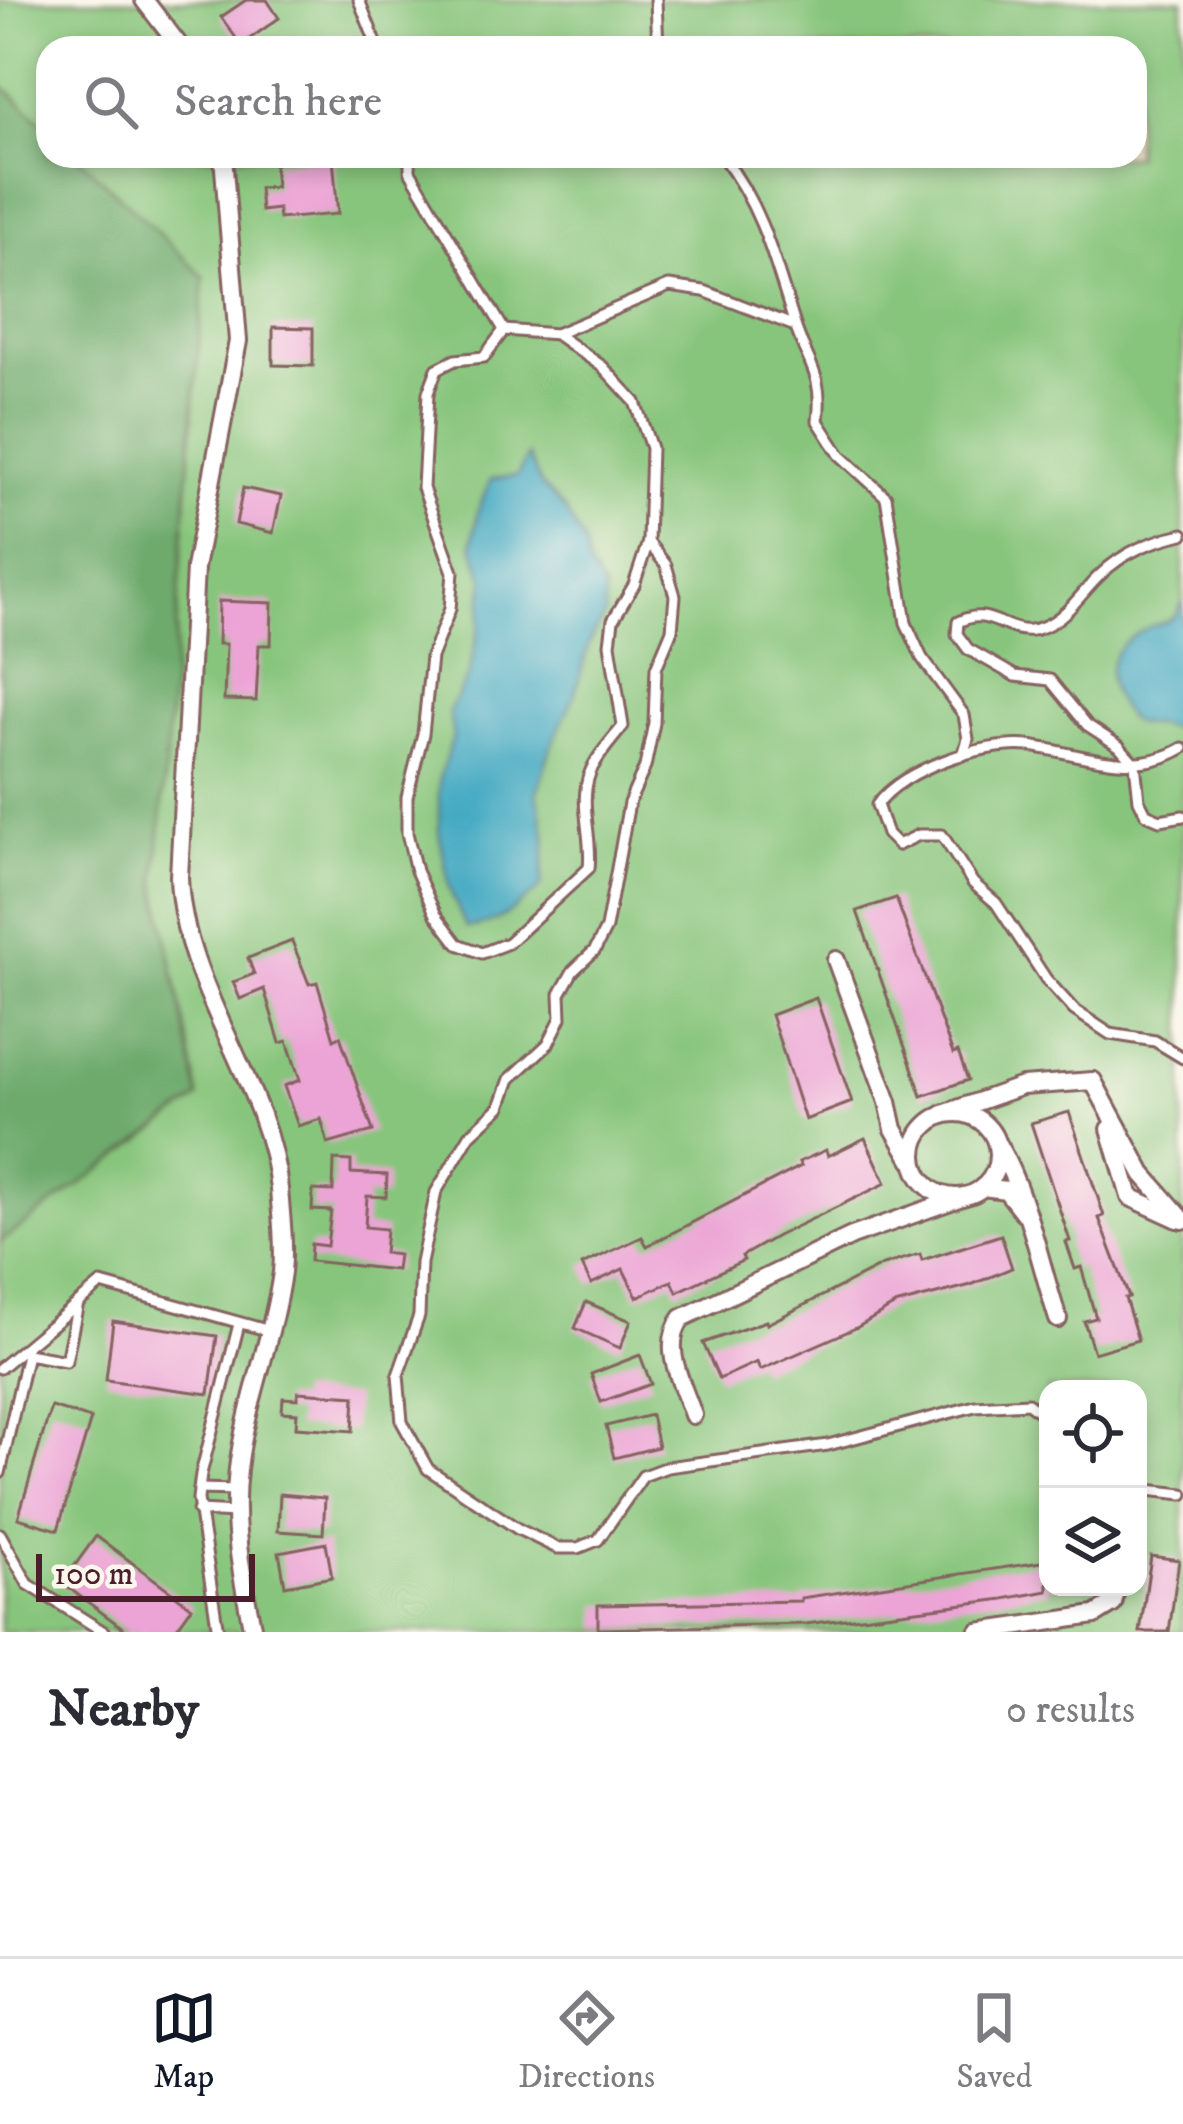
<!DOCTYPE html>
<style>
body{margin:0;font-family:"IM FELL DW Pica",serif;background:#f2f2f3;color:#2b2b33}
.controls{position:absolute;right:36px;bottom:36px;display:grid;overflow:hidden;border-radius:24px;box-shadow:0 6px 18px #0003}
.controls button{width:108px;height:108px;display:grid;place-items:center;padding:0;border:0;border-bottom:3px solid #e1e1e2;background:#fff;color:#2b2b33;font:60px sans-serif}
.scale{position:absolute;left:36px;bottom:30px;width:219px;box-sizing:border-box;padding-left:12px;border:6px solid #4a1f2b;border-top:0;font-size:33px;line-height:42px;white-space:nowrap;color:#4a1f2b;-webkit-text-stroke:9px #fbf7ec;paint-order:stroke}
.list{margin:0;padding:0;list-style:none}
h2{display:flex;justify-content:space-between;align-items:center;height:156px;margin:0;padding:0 48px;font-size:51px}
h2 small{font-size:39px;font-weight:400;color:#7c7c81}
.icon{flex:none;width:66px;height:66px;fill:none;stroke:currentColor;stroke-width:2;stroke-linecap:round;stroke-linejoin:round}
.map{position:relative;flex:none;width:1183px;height:1632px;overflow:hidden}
.search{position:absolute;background:#fff;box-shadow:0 6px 18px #0003;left:36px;right:36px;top:36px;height:132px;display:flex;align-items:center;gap:30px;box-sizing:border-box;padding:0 42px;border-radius:36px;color:#7c7c81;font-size:45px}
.sheet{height:324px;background:#fff}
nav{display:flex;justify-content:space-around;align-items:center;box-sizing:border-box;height:168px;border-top:3px solid #e1e1e2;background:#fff;font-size:33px;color:#7c7c81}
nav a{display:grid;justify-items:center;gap:6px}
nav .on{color:#111827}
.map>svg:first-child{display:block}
.green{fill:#87c57c;stroke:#687254;stroke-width:3;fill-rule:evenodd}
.forest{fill:#6daa6c;stroke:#5c644c;stroke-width:3}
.water{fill:#42a9c2;stroke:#466476;stroke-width:3}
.building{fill:#eca4d6}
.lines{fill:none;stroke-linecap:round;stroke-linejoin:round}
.service-casing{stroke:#856260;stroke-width:15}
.minor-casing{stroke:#856260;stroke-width:22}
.service{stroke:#fff;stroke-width:9}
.minor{stroke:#fff;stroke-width:16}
</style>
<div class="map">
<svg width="1183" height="1632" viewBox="0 0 1183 1632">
<rect width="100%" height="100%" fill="#fbf7ec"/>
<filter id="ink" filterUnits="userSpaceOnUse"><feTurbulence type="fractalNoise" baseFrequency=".00833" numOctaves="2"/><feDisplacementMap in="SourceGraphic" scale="24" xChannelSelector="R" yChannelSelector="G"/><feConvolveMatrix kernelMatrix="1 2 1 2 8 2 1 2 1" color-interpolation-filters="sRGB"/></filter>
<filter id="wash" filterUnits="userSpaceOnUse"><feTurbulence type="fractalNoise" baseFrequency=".004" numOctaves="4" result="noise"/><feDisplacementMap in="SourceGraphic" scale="48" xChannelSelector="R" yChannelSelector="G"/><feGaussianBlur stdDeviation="2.7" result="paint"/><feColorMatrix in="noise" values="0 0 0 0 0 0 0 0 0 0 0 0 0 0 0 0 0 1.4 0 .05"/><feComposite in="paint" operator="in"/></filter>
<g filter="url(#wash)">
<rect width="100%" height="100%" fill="#f3dfc2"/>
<path class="green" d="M0 0H1183V1632H0V1242L199 1098 156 882 204 277 77 156H1135V48H48V128L0 83ZM1048 1389H1138V1587H1048Z"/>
<polygon class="forest" points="0,83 48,128 48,156 77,156 204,277 156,882 199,1098 0,1242"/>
<g class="water">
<path d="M528 456 541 485 564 509 585 545 588 566 604 590 605 615 589 643 574 696 551 747 537 792 546 839 541 887C519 907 497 926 466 927L450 890 439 832V779L453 737 449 712 469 674 480 623 485 580 472 544 478 511 491 479 517 476Z"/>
<path d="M1183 601V728L1133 723C1101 689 1100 652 1145 629 1153 624 1166 624 1173 618 1178 614 1180 607 1183 601Z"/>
</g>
<g id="blocks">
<g class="building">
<polygon points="246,0 267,0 279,18 241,45 221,17"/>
<polygon points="333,158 338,214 279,219 278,209 261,211 259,188 276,187 274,163"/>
<polygon points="273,327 313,328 313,366 273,365"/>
<polygon points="243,488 281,496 273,533 236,524"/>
<polygon points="219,601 272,603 271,645 259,645 256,701 224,700 226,644 218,644"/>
<polygon points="896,898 953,1054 958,1052 968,1080 922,1096 857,911"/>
<polygon points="292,941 309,984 317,982 334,1039 340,1036 373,1131 328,1144 321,1119 298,1126 284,1086 300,1080 287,1041 280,1043 264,989 240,999 233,982 254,974 248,958"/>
<polygon points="816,998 852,1102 805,1120 771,1015"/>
<polygon points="1069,1112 1104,1216 1099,1218 1129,1297 1125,1298 1138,1340 1094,1353 1084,1321 1096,1318 1081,1267 1075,1269 1066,1242 1070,1241 1031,1123"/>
<polygon points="865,1138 886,1183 777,1236 742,1256 744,1260 677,1292 672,1281 637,1297 623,1269 591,1284 582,1265 642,1237 647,1246 801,1166 799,1162 826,1150 828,1156"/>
<polygon points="334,1160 351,1161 351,1173 387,1175 386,1197 367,1196 365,1227 386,1229 384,1253 398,1255 396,1270 310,1261 311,1244 327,1246 331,1211 312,1210 313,1190 333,1191"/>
<polygon points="1001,1235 1012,1268 971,1285 895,1305 858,1327 760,1370 757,1362 719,1379 703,1343 766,1321 767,1324 883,1265 920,1254 922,1260"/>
<polygon points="586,1302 631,1321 620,1348 575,1328"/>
<polygon points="113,1321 217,1336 209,1394 106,1380"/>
<polygon points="640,1355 651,1384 601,1402 591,1374"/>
<polygon points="298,1392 355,1396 353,1431 296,1427 297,1413 282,1412 283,1398 298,1399"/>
<polygon points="51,1407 91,1419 58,1530 18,1518"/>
<polygon points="651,1415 658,1447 614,1458 606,1426"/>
<polygon points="280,1494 325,1498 323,1534 278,1531"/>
<polygon points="96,1536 192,1607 174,1632 128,1632 62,1583"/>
<polygon points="326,1543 332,1577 285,1586 279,1552"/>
<polygon points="1151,1556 1179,1560 1169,1632 1140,1632"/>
<polygon points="1048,1561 1048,1591 1004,1599 806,1624 598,1629 598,1605 801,1601 801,1598"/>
</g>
</g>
</g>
<g filter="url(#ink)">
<use href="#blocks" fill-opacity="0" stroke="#856260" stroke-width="3"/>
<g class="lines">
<defs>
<g id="service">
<polyline points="359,0 378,48"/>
<polyline points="656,0 658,48"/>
<polyline points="410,156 410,171 504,330 556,334 669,286 704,291 795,326"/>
<path d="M722 156C762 207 775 262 794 322 807 364 824 373 818 421L840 455 886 497 906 623 922 658 964 715 968 739 963 755"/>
<path d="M504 330 484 357 455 360 437 369 428 393 423 488 453 572 450 609 431 657 423 734 407 797V833L416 871 436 915 458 944 482 953 508 943 589 868C593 837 578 803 590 773 596 757 612 740 623 726L610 644 613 620 634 585 648 542 651 448 635 402 603 367 556 334"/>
<path d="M1183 534C1151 541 1124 552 1100 575 1082 592 1068 616 1045 626 1008 643 995 603 958 622L957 634 968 649 1015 676 1050 680 1087 725 1119 746 1135 764 1139 800 1146 814 1160 820 1183 816"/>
<polyline points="648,542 666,565 675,596 672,630 656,668 654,723 645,767 629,803 606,928 595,950 573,971 560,994 561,1018 548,1044 510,1079 500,1107 470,1135 436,1192 421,1263 419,1316 398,1375 402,1422 428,1469 518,1529 557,1548 578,1548 598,1540 643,1476 667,1467 828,1445 975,1406 1028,1403 1048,1419"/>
<path d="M1183 748C1132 778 1082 753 1029 746 986 741 901 769 877 805L887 834 898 845 919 835H942L973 883 996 903 1046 979 1074 1010 1110 1034 1155 1041 1183 1058"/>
<polyline points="0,1368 101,1284 270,1331"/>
<polyline points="0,1473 27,1354 66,1361 78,1303"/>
<polyline points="199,1489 236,1490"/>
<polyline points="1138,1489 1183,1494"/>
<polyline points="198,1511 236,1513"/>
<polyline points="0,1534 28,1584 104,1632"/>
<polyline points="218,1632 198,1499 201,1474 239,1324"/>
</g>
<g id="minor">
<polyline points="144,0 181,48"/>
<path d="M223 156 238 341 195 568 179 877C183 989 269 1083 279 1189 281 1216 285 1245 282 1272 273 1338 246 1402 238 1469 231 1525 242 1577 253 1632"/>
<polyline points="836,960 888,1102 894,1129 912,1160"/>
<circle cx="956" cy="1155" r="42"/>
<polyline points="943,1114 1022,1086 1093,1081 1143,1174 1183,1220"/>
<polyline points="1110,1129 1130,1197 1178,1219"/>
<path d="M998 1145C1028 1198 1039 1261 1058 1319"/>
<polyline points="983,1187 1006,1190 1023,1212"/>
<path d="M693 1415C683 1385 660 1346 682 1318L852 1236 965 1196"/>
<polyline points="978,1632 1095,1615 1113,1604 1117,1587"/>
</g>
</defs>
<use href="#service" class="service-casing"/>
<use href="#minor" class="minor-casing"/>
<use href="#service" class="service"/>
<use href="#minor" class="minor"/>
</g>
</g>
</svg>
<div class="controls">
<button><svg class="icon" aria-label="locate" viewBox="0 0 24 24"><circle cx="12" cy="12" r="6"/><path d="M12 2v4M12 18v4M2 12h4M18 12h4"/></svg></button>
<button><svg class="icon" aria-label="layers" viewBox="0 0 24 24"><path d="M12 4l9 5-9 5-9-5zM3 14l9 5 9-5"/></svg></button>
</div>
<div class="scale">100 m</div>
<div class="search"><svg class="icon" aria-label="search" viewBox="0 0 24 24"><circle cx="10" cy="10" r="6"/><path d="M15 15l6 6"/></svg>Search here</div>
</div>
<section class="sheet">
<h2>Nearby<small>0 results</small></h2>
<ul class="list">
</ul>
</section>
<nav>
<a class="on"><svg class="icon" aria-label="map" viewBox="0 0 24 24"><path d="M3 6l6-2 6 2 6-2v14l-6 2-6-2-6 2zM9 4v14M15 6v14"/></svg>Map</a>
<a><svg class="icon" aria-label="directions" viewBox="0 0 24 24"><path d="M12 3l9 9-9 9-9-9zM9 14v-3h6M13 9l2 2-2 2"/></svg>Directions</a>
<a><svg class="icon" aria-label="saved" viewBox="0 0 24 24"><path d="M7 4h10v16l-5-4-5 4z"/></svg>Saved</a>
</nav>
